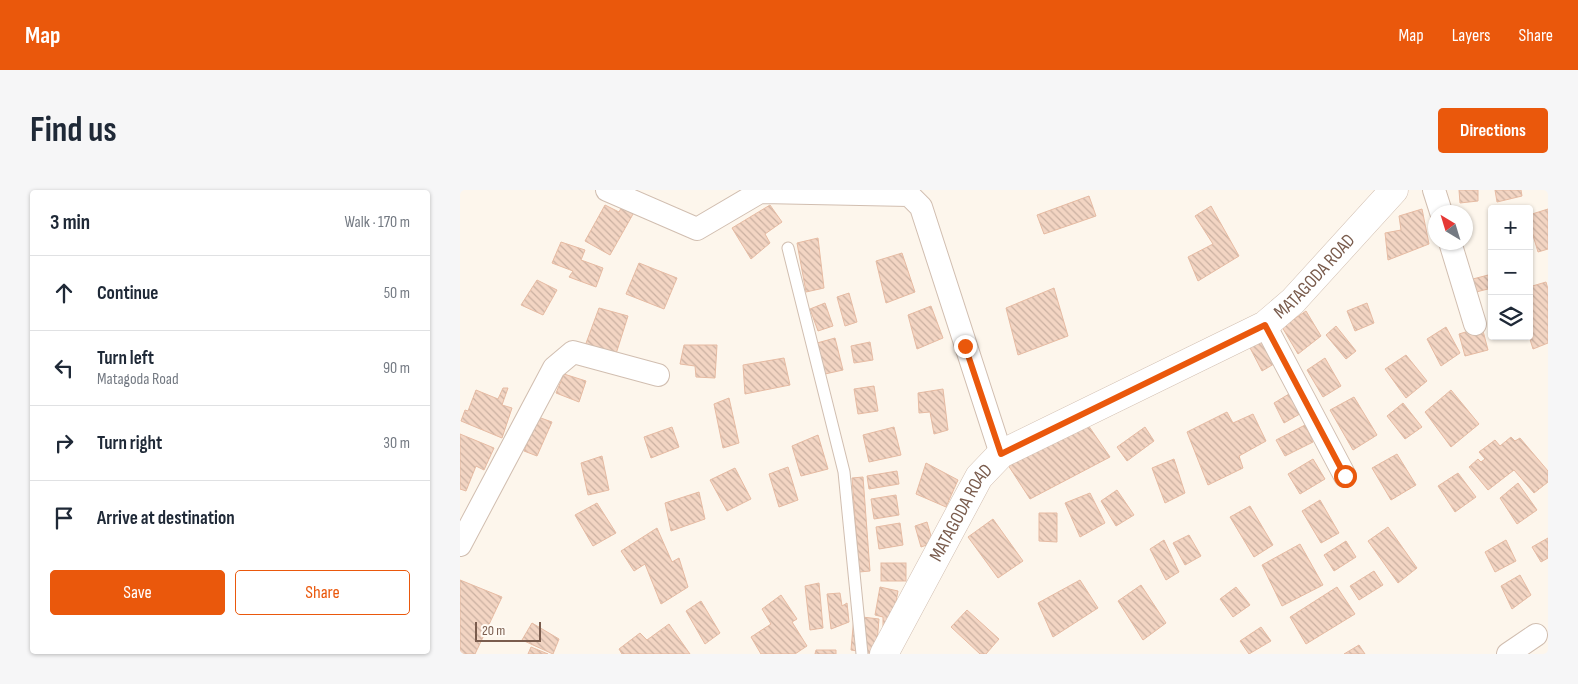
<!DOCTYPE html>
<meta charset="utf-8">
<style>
body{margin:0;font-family:"Sofia Sans Condensed",sans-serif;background:#f6f6f7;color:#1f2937}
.controls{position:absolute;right:15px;top:15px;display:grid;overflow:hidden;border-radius:5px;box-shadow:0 1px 4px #0004}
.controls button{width:45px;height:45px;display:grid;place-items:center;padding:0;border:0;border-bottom:1px solid #e0e1e3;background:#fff;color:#1f2937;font:25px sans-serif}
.compass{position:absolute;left:968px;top:15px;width:45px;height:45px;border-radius:50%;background:#fff;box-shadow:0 1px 4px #0004;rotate:322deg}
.scale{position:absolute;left:15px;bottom:12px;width:66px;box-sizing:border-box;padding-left:5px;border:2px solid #7a5c4d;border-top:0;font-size:14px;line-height:18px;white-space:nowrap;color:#7a5c4d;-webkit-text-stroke:4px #fffaf3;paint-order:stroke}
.stop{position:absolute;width:15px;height:15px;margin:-11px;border:4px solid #ea580c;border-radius:50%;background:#fff}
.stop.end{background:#ea580c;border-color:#fff;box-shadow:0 1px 5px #0008}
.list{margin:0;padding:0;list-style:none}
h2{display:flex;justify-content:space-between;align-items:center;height:65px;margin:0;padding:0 20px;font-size:21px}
h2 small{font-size:16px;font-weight:400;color:#747a83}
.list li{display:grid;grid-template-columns:32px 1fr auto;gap:15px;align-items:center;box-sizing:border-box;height:75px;padding:0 20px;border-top:1px solid #e0e1e3}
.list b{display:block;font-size:19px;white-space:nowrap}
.list p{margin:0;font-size:16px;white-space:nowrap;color:#747a83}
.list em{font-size:16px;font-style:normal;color:#747a83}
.actions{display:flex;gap:10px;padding:15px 20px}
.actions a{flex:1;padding:11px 0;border:1px solid #ea580c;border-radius:5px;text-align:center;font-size:18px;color:#ea580c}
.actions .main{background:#ea580c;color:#fff}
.icon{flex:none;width:28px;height:28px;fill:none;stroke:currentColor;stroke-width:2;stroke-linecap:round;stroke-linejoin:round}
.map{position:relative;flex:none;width:1088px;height:464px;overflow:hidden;border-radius:5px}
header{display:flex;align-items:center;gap:30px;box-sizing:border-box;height:70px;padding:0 25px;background:#ea580c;color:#fff}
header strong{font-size:24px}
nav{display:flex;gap:28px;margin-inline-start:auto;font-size:18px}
.intro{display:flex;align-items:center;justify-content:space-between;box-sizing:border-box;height:120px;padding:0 30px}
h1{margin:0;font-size:35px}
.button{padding:12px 22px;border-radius:5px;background:#ea580c;color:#fff;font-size:18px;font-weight:700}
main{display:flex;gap:30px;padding:0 30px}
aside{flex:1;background:#fff;border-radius:5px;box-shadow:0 1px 4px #0004}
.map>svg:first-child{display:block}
.building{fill:url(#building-back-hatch);stroke:#e6bba3}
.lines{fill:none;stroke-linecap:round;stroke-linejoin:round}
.service-casing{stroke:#d1beb0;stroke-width:13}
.minor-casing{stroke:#d1beb0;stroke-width:24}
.tertiary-casing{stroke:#d1beb0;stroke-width:29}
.service{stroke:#fff;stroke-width:11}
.minor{stroke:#fff;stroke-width:22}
.tertiary{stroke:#fff;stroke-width:28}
.route{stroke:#ea580c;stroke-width:6}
.labels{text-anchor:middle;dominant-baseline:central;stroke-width:4.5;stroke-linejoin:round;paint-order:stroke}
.street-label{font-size:19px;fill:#7a5c4d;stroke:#fffaf3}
</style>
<header>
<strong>Map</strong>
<nav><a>Map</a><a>Layers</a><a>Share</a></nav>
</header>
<div class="intro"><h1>Find us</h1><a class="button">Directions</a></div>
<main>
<aside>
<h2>3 min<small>Walk · 170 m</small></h2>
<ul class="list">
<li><svg class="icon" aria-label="ahead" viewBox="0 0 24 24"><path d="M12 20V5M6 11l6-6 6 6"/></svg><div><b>Continue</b></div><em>50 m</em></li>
<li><svg class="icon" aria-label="left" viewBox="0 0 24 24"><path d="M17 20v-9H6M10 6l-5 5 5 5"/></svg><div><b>Turn left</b><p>Matagoda Road</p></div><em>90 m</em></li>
<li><svg class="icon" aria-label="right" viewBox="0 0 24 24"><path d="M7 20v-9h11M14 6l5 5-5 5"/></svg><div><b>Turn right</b></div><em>30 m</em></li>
<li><svg class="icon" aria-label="arrive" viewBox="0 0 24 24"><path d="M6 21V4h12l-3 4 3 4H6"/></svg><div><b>Arrive at destination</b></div></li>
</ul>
<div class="actions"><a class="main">Save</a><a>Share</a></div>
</aside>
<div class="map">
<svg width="1088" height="464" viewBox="0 0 1088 464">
<defs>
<pattern id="building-back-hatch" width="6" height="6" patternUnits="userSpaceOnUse" patternTransform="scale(1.25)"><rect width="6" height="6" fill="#f3d5c3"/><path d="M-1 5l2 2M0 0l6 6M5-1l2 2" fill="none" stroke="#cab0a1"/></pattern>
</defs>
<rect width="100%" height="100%" fill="#fdf6ec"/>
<g class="building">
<polygon points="999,0 1018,0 1018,11 1000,13"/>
<polygon points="1035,0 1061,0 1062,6 1037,12"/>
<polygon points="629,6 636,26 584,44 577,25"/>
<polygon points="165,11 177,17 150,65 125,51 145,15 159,22"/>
<polygon points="310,15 322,32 305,44 310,53 291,69 272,38"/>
<polygon points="751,16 779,66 738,91 728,67 753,54 735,26"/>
<polygon points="962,19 969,54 928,70 925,43 941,40 939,26"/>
<polygon points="1088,19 1088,59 1078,62 1069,32 1069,25"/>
<polygon points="358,48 364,98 346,102 337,53"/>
<polygon points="101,52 125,60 121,70 143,78 136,97 109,87 113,81 92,73"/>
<polygon points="442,63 455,102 426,113 416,71"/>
<polygon points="179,73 217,88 204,119 166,104"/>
<polygon points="1032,84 1032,98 1012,103 1009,90"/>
<polygon points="77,90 97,100 83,125 61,115"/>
<polygon points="1086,92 1088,99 1088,153 1073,159 1069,146 1069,97"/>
<polygon points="594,98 608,146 558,165 546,118"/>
<polygon points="389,103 397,132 385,136 377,107"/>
<polygon points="365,113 373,136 358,141 350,119"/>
<polygon points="907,113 914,133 895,141 887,121"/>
<polygon points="471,116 483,148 457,159 448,125"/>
<polygon points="139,118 168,126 155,167 125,156"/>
<polygon points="846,121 861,146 838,164 822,137"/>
<polygon points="876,136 896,161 886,169 866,145"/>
<polygon points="986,137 1000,163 981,176 967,149"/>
<polygon points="1022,137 1028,160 1005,166 999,144"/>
<polygon points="804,145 819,171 802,181 788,154"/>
<polygon points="375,148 383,180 365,184 357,153"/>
<polygon points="410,152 413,170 394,173 391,156"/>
<polygon points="224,155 257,155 255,188 236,187 235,176 220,174"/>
<polygon points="946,165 967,191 946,208 925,179"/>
<polygon points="324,168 330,195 285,204 283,175"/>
<polygon points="865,168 881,196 863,207 847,180"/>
<polygon points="104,184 126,191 119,212 96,203"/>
<polygon points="414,196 418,221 398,224 394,199"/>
<polygon points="43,198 48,198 42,215 52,218 42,248 1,231 5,220 8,221 16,200 38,209"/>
<polygon points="483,199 488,240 474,244 470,222 459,223 458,203"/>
<polygon points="991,200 1019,234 991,257 965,222"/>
<polygon points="834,201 845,221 824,233 814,213"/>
<polygon points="894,207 917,245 893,260 870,220"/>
<polygon points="269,208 279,253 263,258 254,214"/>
<polygon points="943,213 962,237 945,249 927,226"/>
<polygon points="767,222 773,233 793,224 806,251 779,266 783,278 748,295 727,242"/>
<polygon points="78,227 92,232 77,266 64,261"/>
<polygon points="628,235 650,267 570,309 546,272"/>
<polygon points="845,235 853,252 825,266 816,250"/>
<polygon points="212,237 219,257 191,268 184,247"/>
<polygon points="434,237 441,265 409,272 403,245"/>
<polygon points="685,237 694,251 667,271 657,257"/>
<polygon points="0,244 34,258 24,280 16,276 6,301 0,299"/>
<polygon points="358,245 368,279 341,286 332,256"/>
<polygon points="1051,247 1055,251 1060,248 1088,281 1088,292 1074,303 1054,280 1028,300 1009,277 1018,269 1021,272 1025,269 1019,262 1035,250 1040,256"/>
<polygon points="937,264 956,295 931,310 912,278"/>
<polygon points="142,266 149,300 128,305 121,273"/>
<polygon points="714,269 725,303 705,313 692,278"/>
<polygon points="853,269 865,289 840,304 828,284"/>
<polygon points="466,273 498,290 486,317 456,304"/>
<polygon points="328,277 338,310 319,317 309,284"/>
<polygon points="275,278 291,309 267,321 250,290"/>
<polygon points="437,281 439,294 409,299 407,286"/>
<polygon points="998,283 1016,307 995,322 978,296"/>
<polygon points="403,287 410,381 399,382 392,288"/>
<polygon points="1058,293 1077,320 1057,334 1040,308"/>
<polygon points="657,300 674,325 656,336 641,311"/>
<polygon points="239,302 245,329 211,341 205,313"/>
<polygon points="630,303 645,333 620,347 605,313"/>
<polygon points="436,305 439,325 414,329 411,309"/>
<polygon points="860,310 879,343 861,353 842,321"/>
<polygon points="137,313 156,343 133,356 115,325"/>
<polygon points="790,316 813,355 794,367 770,327"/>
<polygon points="579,323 597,323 597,352 579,351"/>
<polygon points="533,329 563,371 538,388 508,347"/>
<polygon points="467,332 473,353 461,357 455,336"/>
<polygon points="440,333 443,355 419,359 416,337"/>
<polygon points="928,337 957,378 938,393 908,351"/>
<polygon points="197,338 212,372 219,368 228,397 201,414 185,374 174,381 161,361"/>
<polygon points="729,345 741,366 725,375 713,353"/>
<polygon points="1088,348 1088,368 1081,372 1072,357"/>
<polygon points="704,350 719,382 706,390 690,359"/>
<polygon points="1046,350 1056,371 1035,382 1025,362"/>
<polygon points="886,351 896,367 874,381 864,365"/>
<polygon points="840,354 863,395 822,416 802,375"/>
<rect x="421" y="373" width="25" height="18"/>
<polygon points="914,381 923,395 899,410 890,396"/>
<polygon points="1060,385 1071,405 1052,419 1041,396"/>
<polygon points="0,390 42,407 15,464 0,464"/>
<polygon points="620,390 638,418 593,447 578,413"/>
<polygon points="359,393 363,438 350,440 345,396"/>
<polygon points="681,395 706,433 683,450 658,411"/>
<polygon points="420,397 438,401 431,439 423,438 423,427 415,425"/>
<polygon points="776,397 790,415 773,427 760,409"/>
<polygon points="877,397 895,424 846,454 830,427"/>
<polygon points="380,403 382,416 387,413 389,432 371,439 367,404"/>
<polygon points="321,405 337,429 332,432 347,456 335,464 301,464 291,447 311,434 302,419"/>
<polygon points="241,411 260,443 245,454 226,421"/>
<polygon points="507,420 539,449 526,464 520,464 491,437"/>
<polygon points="394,426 419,429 416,464 391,460"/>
<polygon points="72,433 99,449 93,464 62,450"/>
<polygon points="209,434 230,464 162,464 159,459 180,443 187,450"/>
<polygon points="801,437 811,451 789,464 780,451"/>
<polygon points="899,455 905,464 884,464"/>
<polygon points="71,457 88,464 68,464"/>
<polygon points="356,460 376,460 376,464 355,464"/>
</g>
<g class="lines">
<defs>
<polyline id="service" points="328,58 384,282 402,464"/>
<g id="minor">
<polyline points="147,0 237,39 300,2 449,5 461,17 541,264"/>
<polyline points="974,0 981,22"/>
<polyline points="990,52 1015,134"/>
<polyline points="805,135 885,286"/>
<polyline points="0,355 94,178 113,162 198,185"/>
<polyline points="1048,464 1076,445"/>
</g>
<g id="tertiary">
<path id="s1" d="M424 464 519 287 541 264 805 135 833 111 934 0"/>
</g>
</defs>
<use href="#service" class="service-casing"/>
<use href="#minor" class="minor-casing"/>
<use href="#tertiary" class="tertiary-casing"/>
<use href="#service" class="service"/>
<use href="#minor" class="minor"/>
<use href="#tertiary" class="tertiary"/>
</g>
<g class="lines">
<polyline class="route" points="505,156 541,264 805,135 885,286"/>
</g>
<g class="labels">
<g class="street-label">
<text stroke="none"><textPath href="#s1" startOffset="596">MATAGODA ROAD</textPath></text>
<text stroke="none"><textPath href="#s1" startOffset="161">MATAGODA ROAD</textPath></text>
</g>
</g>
</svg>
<div class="controls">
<button>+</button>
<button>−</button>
<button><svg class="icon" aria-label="layers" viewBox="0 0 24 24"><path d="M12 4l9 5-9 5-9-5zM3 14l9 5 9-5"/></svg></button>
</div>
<svg class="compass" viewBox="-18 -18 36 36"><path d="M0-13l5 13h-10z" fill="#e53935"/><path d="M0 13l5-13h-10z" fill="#747a83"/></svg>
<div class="scale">20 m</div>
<div class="stop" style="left:885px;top:286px"></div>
<div class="stop end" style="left:505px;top:156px"></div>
</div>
</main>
